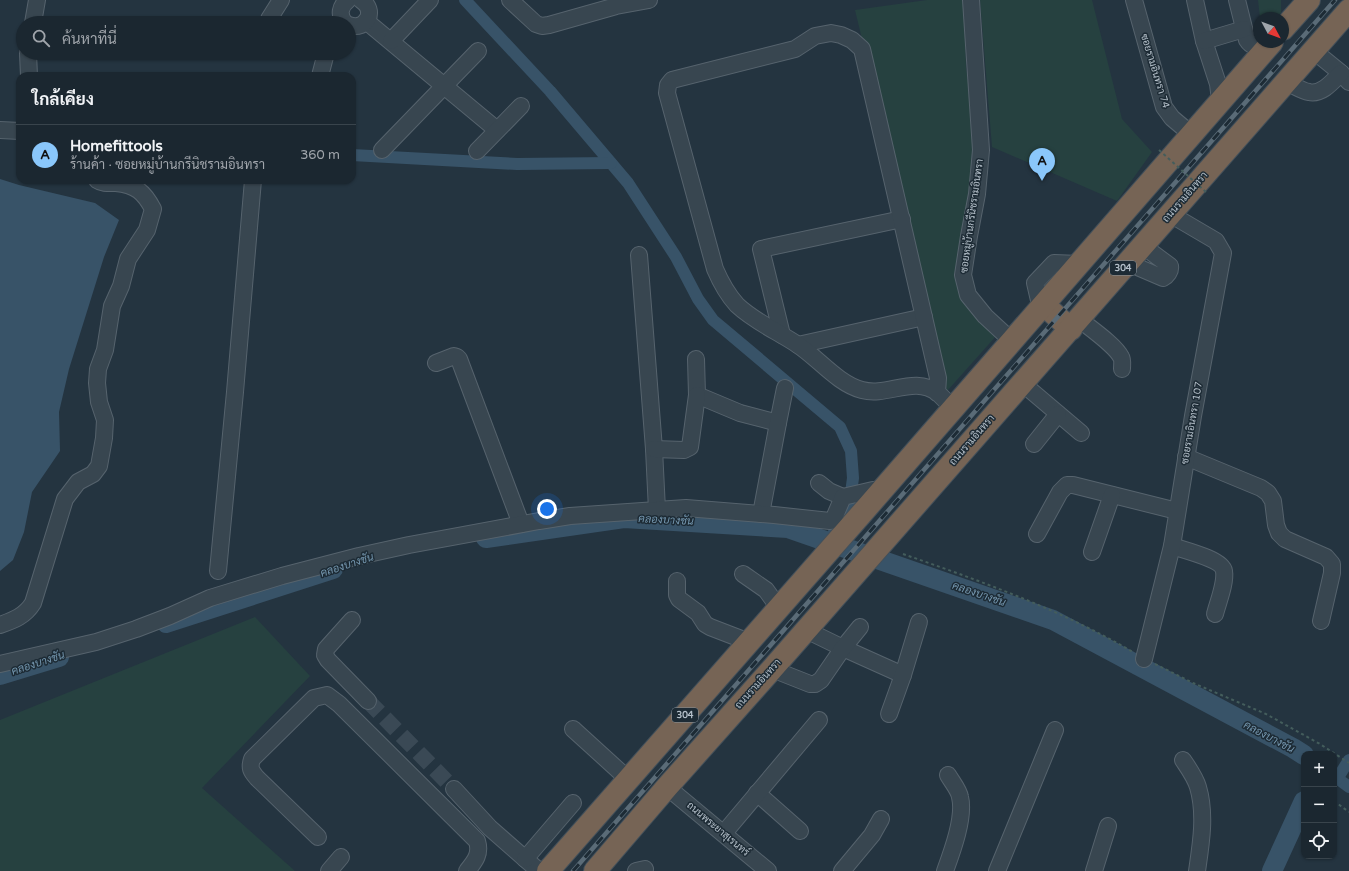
<!DOCTYPE html>
<html lang="th">
<meta charset="utf-8">
<style>
body{margin:0;font-family:"Varela Round",Sarabun,sans-serif;background:#28333c;color:#f1f3f6}
.controls{position:absolute;right:12px;bottom:12px;display:grid;overflow:hidden;border-radius:8px;box-shadow:0 1px 3px #0004}
.controls button{width:36px;height:36px;display:grid;place-items:center;padding:0;border:0;border-bottom:1px solid #39444c;background:#1b2730;color:#f1f3f6;font:20px sans-serif}
.compass{position:absolute;left:1253px;top:12px;width:36px;height:36px;border-radius:50%;background:#1b2730;box-shadow:0 1px 3px #0004;rotate:131deg}
.you{position:absolute;left:547px;top:509px;width:14px;height:14px;margin:-10px;border:3px solid #fff;border-radius:50%;background:#1a73e8;box-shadow:0 0 0 6px #1a73e833}
.badge{display:grid;place-items:center;width:26px;height:26px;border-radius:50%;background:#8ac7fb;color:#111;font-size:13px;font-weight:700}
.pin{position:absolute;translate:-50% -33px;filter:drop-shadow(0 1px 2px #0008)}
.pin::after{content:'';position:absolute;top:21px;width:14px;height:12px;background:inherit;clip-path:polygon(0 0,100% 0,50% 100%)}
.list{margin:0;padding:0;list-style:none}
h2{display:flex;justify-content:space-between;align-items:center;height:52px;margin:0;padding:0 16px;font-size:17px}
h2 small{font-size:13px;font-weight:400;color:#a0a5ab}
.list li{display:grid;grid-template-columns:26px 1fr auto;gap:12px;align-items:center;box-sizing:border-box;height:60px;padding:0 16px;border-top:1px solid #39444c}
.list b{display:block;font-size:15px;white-space:nowrap}
.list p{margin:0;font-size:13px;white-space:nowrap;color:#a0a5ab}
.list em{font-size:13px;font-style:normal;color:#a0a5ab}
.icon{flex:none;width:22px;height:22px;fill:none;stroke:currentColor;stroke-width:2;stroke-linecap:round;stroke-linejoin:round}
.map{position:relative;flex:none;width:1349px;height:871px;overflow:hidden}
.search{position:absolute;background:#1b2730;box-shadow:0 1px 3px #0004;left:16px;top:16px;width:340px;height:44px;display:flex;align-items:center;gap:10px;box-sizing:border-box;padding:0 14px;border-radius:22px;color:#a0a5ab;font-size:15px}
.panel{position:absolute;background:#1b2730;box-shadow:0 1px 3px #0004;left:16px;top:72px;width:340px;height:112px;border-radius:12px}
.map>svg:first-child{display:block}
.green{fill:#264140}
.water{fill:#385368}
.lines{fill:none;stroke-linecap:round;stroke-linejoin:round}
.canal{stroke:#385368;stroke-width:12}
.river{stroke:#385368;stroke-width:20}
.minor-tunnel{stroke:#3a4955;stroke-width:16;stroke-dasharray:16 8;stroke-linecap:butt}
.minor-casing{stroke:#56636d;stroke-width:18}
.highway-casing{stroke:#43505a;stroke-width:24}
.path{stroke:#445d5c;stroke-width:2;stroke-dasharray:3 3;stroke-linecap:butt}
.minor{stroke:#384650;stroke-width:16}
.highway{stroke:#766455;stroke-width:22}
.rail-casing{stroke:#5a6b77;stroke-width:4.5}
.rail{stroke:#1d2b35;stroke-width:3;stroke-dasharray:9;stroke-linecap:butt}
.path-bridge{stroke:#445d5c;stroke-width:2;stroke-dasharray:3 3;stroke-linecap:butt}
.labels{text-anchor:middle;dominant-baseline:central;stroke-width:3;stroke-linejoin:round;paint-order:stroke}
.shield{fill:#1d2b35;stroke:#87939d;stroke-width:1}
.shield-label{font-size:9px;font-weight:bold;fill:#b5c0ca}
.street-label{font-size:10px;fill:#b5c0ca;stroke:#1d2b35}
.water-label{font-size:11px;font-style:italic;fill:#7496ae;stroke:#1d2b35}
</style>
<div class="map">
<svg width="1349" height="871" viewBox="0 0 1349 871">
<rect width="100%" height="100%" fill="#243440"/>
<g class="green">
<polygon points="927,0 964,0 966,67 974,121 976,161 958,263 997,335 947,391 855,10"/>
<polygon points="980,0 1092,0 1122,119 1152,152 1117,201 992,147"/>
<polygon points="1258,0 1281,0 1281,13 1275,18 1260,18"/>
<polygon points="255,617 310,676 202,788 295,871 0,871 0,720"/>
</g>
<polygon class="water" points="0,179 19,185 95,203 119,220 104,257 69,369 59,412 60,451 32,492 24,532 13,560 0,571"/>
<g class="lines">
<g class="canal">
<polyline points="465,0 550,91 628,183 676,257 698,299 713,320 840,427 851,451 853,478 849,508 834,532"/>
<polyline points="352,155 517,164 611,163"/>
<polyline points="1334,776 1349,787"/>
<polyline points="1337,779 1349,760"/>
</g>
<g class="river">
<polyline points="486,538 624,518 788,528 1053,620 1293,748 1304,755"/>
<polyline points="166,623 333,569"/>
<polyline points="0,675 59,657"/>
<polyline points="1272,871 1304,801"/>
</g>
<polyline class="minor-tunnel" points="368,701 454,789"/>
<defs>
<g id="minor">
<polyline points="510,0 536,24 542,26 549,25 616,6 649,0"/>
<polyline points="971,0 981,150 977,194 969,236 963,275 968,295 985,316 1012,341"/>
<polyline points="1134,0 1164,107 1172,118 1191,134"/>
<polyline points="1195,0 1204,41 1218,84 1220,100"/>
<path d="M1237 0 1247 40C1252 48 1259 47 1268 47"/>
<polyline points="269,19 281,0"/>
<polyline points="366,21 497,130"/>
<polyline points="33,23 37,0"/>
<path d="M345 23C338 15 340 6 348 0"/>
<path d="M349 25C367 31 377 10 361 0"/>
<polyline points="391,41 430,0"/>
<polyline points="1204,41 1244,29"/>
<polyline points="1314,51 1341,73 1349,82"/>
<polyline points="28,53 29,76"/>
<polyline points="320,76 326,53"/>
<path d="M1286 82C1293 85 1302 91 1309 92 1322 95 1333 81 1341 73"/>
<polyline points="0,130 20,131"/>
<polyline points="382,150 478,51"/>
<polyline points="477,151 521,106"/>
<polyline points="639,255 654,449 657,510"/>
<path d="M1128 263 1163 278C1167 276 1171 271 1170 266L1143 246"/>
<polyline points="1041,309 1035,283 1054,263 1079,264"/>
<path d="M1079 319C1090 328 1115 345 1121 357 1123 360 1122 365 1122 369"/>
<polyline points="782,335 761,249 902,219"/>
<polyline points="798,345 924,317"/>
<polyline points="696,359 697,395 740,413 778,423"/>
<polyline points="436,363 454,356 457,357 459,359 521,524"/>
<polyline points="1022,383 1081,433"/>
<path d="M937 393 938 378 862 49 852 40 841 35 831 33 815 36 795 49 672 80 668 85 667 93 715 269C721 283 727 294 737 305 755 322 777 331 798 345 818 358 838 384 862 390 888 397 914 375 938 393 943 398 948 403 953 408"/>
<polyline points="1034,444 1058,414"/>
<polyline points="654,449 684,450 690,447 697,395"/>
<polyline points="1186,457 1261,488 1268,493 1273,501 1276,525 1279,533 1285,539 1326,557 1332,564 1332,573 1321,621"/>
<polyline points="819,483 829,491 843,497"/>
<polyline points="761,514 778,423 785,388"/>
<polyline points="1037,534 1060,492 1067,485 1073,485 1177,511"/>
<path d="M1172 546C1183 550 1222 559 1224 571 1226 583 1218 602 1215 614"/>
<polyline points="1092,552 1112,495"/>
<polyline points="218,571 235,392 253,180"/>
<polyline points="743,574 766,590 779,608"/>
<polyline points="677,581 677,595 679,599 698,613 705,624 710,627 749,642"/>
<polyline points="352,620 326,649 325,655 328,660 368,701"/>
<path d="M0 625C14 620 25 616 33 603L65 499 78 482 93 474 99 466 104 438 105 420 99 402 97 383 98 369 105 350 112 306 121 286 128 259 147 230 153 209C144 192 136 185 116 183 109 183 103 184 97 180"/>
<polyline points="806,630 843,648 903,675"/>
<polyline points="1144,659 1172,546 1193,416 1223,253 1216,241 1170,214"/>
<polyline points="0,664 96,642 136,629 170,616 210,598 282,576 359,556 409,545 539,521 570,516 686,508 774,515 830,521 834,518 843,497 873,490 883,490"/>
<polyline points="772,669 810,684 815,684 821,680 843,648 860,627"/>
<polyline points="889,714 903,675 919,622"/>
<polyline points="573,729 628,779"/>
<path d="M1183 760C1189 769 1195 777 1198 787 1206 814 1201 844 1197 871"/>
<polyline points="667,787 768,871"/>
<polyline points="454,789 490,828 539,871"/>
<polyline points="757,793 800,831"/>
<polyline points="724,833 819,720"/>
<path d="M318 837 257 778C251 771 249 768 252 759L314 698 327 695 339 704 477 841C481 854 475 861 467 871"/>
<polyline points="525,859 573,803"/>
<polyline points="329,871 341,857"/>
<polyline points="636,871 645,869"/>
<polyline points="842,871 872,835 881,819"/>
<path d="M945 871C952 852 965 817 960 797 959 790 952 782 948 775"/>
<polyline points="997,871 1055,730"/>
<polyline points="1094,871 1108,826"/>
</g>
<g id="highway">
<polyline points="1283,29 1309,0"/>
<polyline points="1044,305 1071,329"/>
<polyline points="548,871 863,512 1272,42"/>
<polyline points="595,871 667,787 772,669 1349,10"/>
</g>
</defs>
<use href="#minor" class="minor-casing"/>
<use href="#highway" class="highway-casing"/>
<g class="path">
<path d="M903 554C981 581 1061 610 1133 652"/>
<polyline points="1155,664 1193,683 1266,714 1320,744 1349,763"/>
<polyline points="1334,801 1349,812"/>
</g>
<use href="#minor" class="minor"/>
<use href="#highway" class="highway"/>
<defs>
<polyline id="rail" points="573,871 1335,0"/>
</defs>
<use href="#rail" class="rail-casing"/>
<use href="#rail" class="rail"/>
<polyline class="path-bridge" points="1159,150 1207,193"/>
</g>
<g class="labels">
<g class="shield">
<rect x="1110" y="261" width="26" height="14" rx="3"/>
<rect x="672" y="708" width="26" height="14" rx="3"/>
</g>
<g class="shield-label">
<text x="1123" y="268">304</text>
<text x="685" y="715">304</text>
</g>
<g class="street-label">
<text transform="translate(1155 71) rotate(73)">ซอยรามอินทรา 74</text>
<text transform="translate(1185 197) rotate(-49)">ถนนรามอินทรา</text>
<text transform="translate(972 216) rotate(-82)">ซอยหมู่บ้านกรีนิชรามอินทรา</text>
<text transform="translate(1192 423) rotate(-80)">ซอยรามอินทรา 107</text>
<text transform="translate(972 440) rotate(-49)">ถนนรามอินทรา</text>
<text transform="translate(758 684) rotate(-48)">ถนนรามอินทรา</text>
<text transform="translate(718 829) rotate(40)">ถนนพระยาสุเรนทร์</text>
</g>
<g class="water-label">
<text transform="translate(666 520) rotate(3)">คลองบางชัน</text>
<text transform="translate(347 565) rotate(-18)">คลองบางชัน</text>
<text transform="translate(979 594) rotate(19)">คลองบางชัน</text>
<text transform="translate(38 663) rotate(-18)">คลองบางชัน</text>
<text transform="translate(1269 737) rotate(28)">คลองบางชัน</text>
</g>
</g>
</svg>
<div class="controls">
<button>+</button>
<button>−</button>
<button><svg class="icon" aria-label="locate" viewBox="0 0 24 24"><circle cx="12" cy="12" r="6"/><path d="M12 2v4M12 18v4M2 12h4M18 12h4"/></svg></button>
</div>
<svg class="compass" viewBox="-18 -18 36 36"><path d="M0-13l5 13h-10z" fill="#e53935"/><path d="M0 13l5-13h-10z" fill="#a0a5ab"/></svg>
<div class="you"></div>
<div class="pin badge" style="left:1042px;top:181px">A</div>
<div class="search"><svg class="icon" aria-label="search" viewBox="0 0 24 24"><circle cx="10" cy="10" r="6"/><path d="M15 15l6 6"/></svg>ค้นหาที่นี่</div>
<section class="panel">
<h2>ใกล้เคียง<small></small></h2>
<ul class="list">
<li><span class="badge">A</span><div><b>Homefittools</b><p>ร้านค้า · ซอยหมู่บ้านกรีนิชรามอินทรา</p></div><em>360 m</em></li>
</ul>
</section>
</div>
